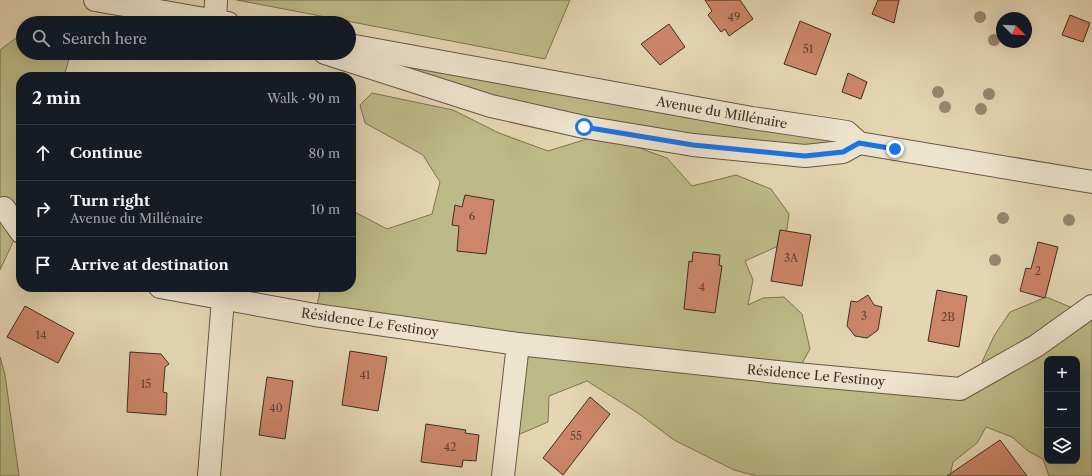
<!DOCTYPE html>
<meta charset="utf-8">
<style>
body{margin:0;font-family:"Libre Caslon Text",serif;background:#242831;color:#f1f3f6}
.controls{position:absolute;right:12px;bottom:12px;display:grid;overflow:hidden;border-radius:8px;box-shadow:0 4px 16px #0002}
.controls button{width:36px;height:36px;display:grid;place-items:center;padding:0;border:0;border-bottom:1px solid #363941;background:#171b24;color:#f1f3f6;font:20px sans-serif}
.compass{position:absolute;left:996px;top:12px;width:36px;height:36px;border-radius:50%;background:#171b24;box-shadow:0 4px 16px #0002;rotate:114deg}
.stop{position:absolute;width:12px;height:12px;margin:-9px;border:3px solid #1a73e8;border-radius:50%;background:#fff}
.stop.end{background:#1a73e8;border-color:#fff;box-shadow:0 1px 4px #0008}
.list{margin:0;padding:0;list-style:none}
h2{display:flex;justify-content:space-between;align-items:center;height:52px;margin:0;padding:0 16px;font-size:17px}
h2 small{font-size:13px;font-weight:400;color:#9ea1a6}
.list li{display:grid;grid-template-columns:26px 1fr auto;gap:12px;align-items:center;box-sizing:border-box;height:56px;padding:0 16px;border-top:1px solid #363941}
.list b{display:block;font-size:15px;white-space:nowrap}
.list p{margin:0;font-size:13px;white-space:nowrap;color:#9ea1a6}
.list em{font-size:13px;font-style:normal;color:#9ea1a6}
.icon{flex:none;width:22px;height:22px;fill:none;stroke:currentColor;stroke-width:2;stroke-linecap:round;stroke-linejoin:round}
.map{position:relative;flex:none;width:1092px;height:476px;overflow:hidden}
.search{position:absolute;background:#171b24;box-shadow:0 4px 16px #0002;left:16px;top:16px;width:340px;height:44px;display:flex;align-items:center;gap:10px;box-sizing:border-box;padding:0 14px;border-radius:22px;color:#9ea1a6;font-size:15px}
.panel{position:absolute;background:#171b24;box-shadow:0 4px 16px #0002;left:16px;top:72px;width:340px;height:220px;border-radius:16px}
.map>svg:first-child{display:block}
.green{fill:#bcbb87;stroke:#7e7456;fill-rule:evenodd}
.building{fill:#cc8669;stroke:#412c25}
.lines{fill:none;stroke-linecap:round;stroke-linejoin:round}
.minor-casing{stroke:#6a5648;stroke-width:24}
.minor{stroke:#ede4ce;stroke-width:22}
.tree{fill:#988870}
.route{stroke:#1a73e8;stroke-width:5}
.labels{text-anchor:middle;dominant-baseline:central;stroke-width:4;stroke-linejoin:round;paint-order:stroke}
.number-label{font-size:11px;fill:#644236}
.street-label{font-size:13px;fill:#412c25;stroke:#ede4ce}
</style>
<div class="map">
<svg width="1092" height="476" viewBox="0 0 1092 476">
<rect width="100%" height="100%" fill="#e4d6b3"/>
<filter id="stains"><feTurbulence type="fractalNoise" baseFrequency=".005" numOctaves="4"/><feColorMatrix values="0 0 0 0 .2 0 0 0 0 .09 0 0 0 0 .02 0 0 0 .5 -.17"/></filter>
<radialGradient id="worn" r=".72"><stop offset=".6" stop-color="#630" stop-opacity="0"/><stop offset="1" stop-color="#630" stop-opacity=".3"/></radialGradient>
<g class="green">
<polygon points="237,0 570,0 545,59"/>
<polygon points="20,35 23,35 23,53 69,53 70,55 64,77 21,77 21,217 14,240 0,270 0,50"/>
<polygon points="349,53 847,132 848,150 584,127"/>
<path d="M372 93 453 110 499 133 548 151 587 139 631 145 667 158 692 186 736 175 771 189 789 214 785 243 745 261 753 280 748 305 763 298 784 297 802 314 810 349 797 372 960 388 994 375 982 362 994 336 1010 312 1046 297 1092 316V476H1049L1043 459 1028 451 1012 437 986 427 977 443 953 462 950 476H757L734 470 674 440 638 413 587 381 549 396 548 422 506 440 518 344 315 315 321 287H351V210L387 229 432 214 440 182 423 155 365 123 360 105ZM1047 359H1077V461H1047Z"/>
<polygon points="0,357 5,375 19,476 0,476"/>
</g>
<g class="building">
<polygon points="705,0 740,0 753,19 729,36 725,29 721,32 708,15 712,11"/>
<polygon points="878,0 899,0 894,23 872,14"/>
<polygon points="1070,15 1090,23 1083,42 1062,35"/>
<polygon points="800,21 831,34 816,75 784,64"/>
<polygon points="669,24 685,47 660,65 641,44"/>
<polygon points="848,73 867,82 861,99 842,92"/>
<polygon points="465,195 494,200 486,254 457,251 459,226 452,225 455,205 462,207"/>
<polygon points="780,230 811,235 802,286 771,281"/>
<polygon points="1038,242 1058,247 1045,298 1020,291 1026,268 1031,269"/>
<polygon points="693,252 720,255 719,265 722,266 715,313 684,309 689,261 692,262"/>
<polygon points="937,290 967,296 959,347 928,341"/>
<polygon points="868,295 874,305 882,307 878,330 867,338 855,336 847,326 851,301 857,302"/>
<polygon points="25,306 74,333 58,363 7,337"/>
<polygon points="350,351 387,357 378,411 342,405"/>
<polygon points="130,352 161,354 169,364 165,367 163,392 167,393 166,415 127,412"/>
<polygon points="267,377 293,381 285,439 259,435"/>
<polygon points="590,397 610,414 563,475 543,458"/>
<polygon points="426,424 466,430 465,433 479,435 476,461 463,460 462,467 421,462"/>
<polygon points="1000,440 1027,476 947,476"/>
</g>
<g class="lines">
<defs>
<g id="minor">
<polyline points="95,0 228,23"/>
<polyline points="216,0 215,21 223,23"/>
<polyline points="349,45 752,118 847,132 859,143 1092,182"/>
<polyline points="325,53 491,106 584,127 693,145 805,156 843,152 859,143"/>
<polyline points="4,208 21,232"/>
<polyline points="160,287 315,315 518,344 796,374 960,389 1036,346 1092,306"/>
<polyline points="209,476 223,299"/>
<polyline points="503,476 518,344"/>
</g>
</defs>
<use href="#minor" class="minor-casing"/>
<use href="#minor" class="minor"/>
</g>
<g class="tree">
<circle cx="980" cy="17" r="6"/>
<circle cx="994" cy="40" r="6"/>
<circle cx="938" cy="92" r="6"/>
<circle cx="989" cy="94" r="6"/>
<circle cx="945" cy="107" r="6"/>
<circle cx="981" cy="109" r="6"/>
<circle cx="1003" cy="218" r="6"/>
<circle cx="1069" cy="220" r="6"/>
<circle cx="995" cy="260" r="6"/>
</g>
<g class="lines">
<polyline class="route" points="584,127 693,145 805,156 843,152 859,143 895,149"/>
</g>
<g class="labels">
<g class="number-label">
<text x="734" y="17">49</text>
<text x="808" y="49">51</text>
<text x="472" y="216">6</text>
<text x="791" y="258">3A</text>
<text x="1038" y="271">2</text>
<text x="702" y="287">4</text>
<text x="864" y="316">3</text>
<text x="948" y="317">2B</text>
<text x="41" y="335">14</text>
<text x="365" y="375">41</text>
<text x="146" y="384">15</text>
<text x="276" y="408">40</text>
<text x="576" y="436">55</text>
<text x="450" y="447">42</text>
</g>
<g class="street-label">
<text transform="translate(722 112) rotate(10)">Avenue du Millénaire</text>
<text transform="translate(370 322) rotate(8)">Résidence Le Festinoy</text>
<text transform="translate(816 375) rotate(5)">Résidence Le Festinoy</text>
</g>
</g>
<rect width="100%" height="100%" filter="url(#stains)"/>
<rect width="100%" height="100%" fill="url(#worn)"/>
</svg>
<div class="controls">
<button>+</button>
<button>−</button>
<button><svg class="icon" aria-label="layers" viewBox="0 0 24 24"><path d="M12 4l9 5-9 5-9-5zM3 14l9 5 9-5"/></svg></button>
</div>
<svg class="compass" viewBox="-18 -18 36 36"><path d="M0-13l5 13h-10z" fill="#e53935"/><path d="M0 13l5-13h-10z" fill="#9ea1a6"/></svg>
<div class="stop" style="left:584px;top:127px"></div>
<div class="stop end" style="left:895px;top:149px"></div>
<div class="search"><svg class="icon" aria-label="search" viewBox="0 0 24 24"><circle cx="10" cy="10" r="6"/><path d="M15 15l6 6"/></svg>Search here</div>
<section class="panel">
<h2>2 min<small>Walk · 90 m</small></h2>
<ul class="list">
<li><svg class="icon" aria-label="ahead" viewBox="0 0 24 24"><path d="M12 20V5M6 11l6-6 6 6"/></svg><div><b>Continue</b></div><em>80 m</em></li>
<li><svg class="icon" aria-label="right" viewBox="0 0 24 24"><path d="M7 20v-9h11M14 6l5 5-5 5"/></svg><div><b>Turn right</b><p>Avenue du Millénaire</p></div><em>10 m</em></li>
<li><svg class="icon" aria-label="arrive" viewBox="0 0 24 24"><path d="M6 21V4h12l-3 4 3 4H6"/></svg><div><b>Arrive at destination</b></div></li>
</ul>
</section>
</div>
